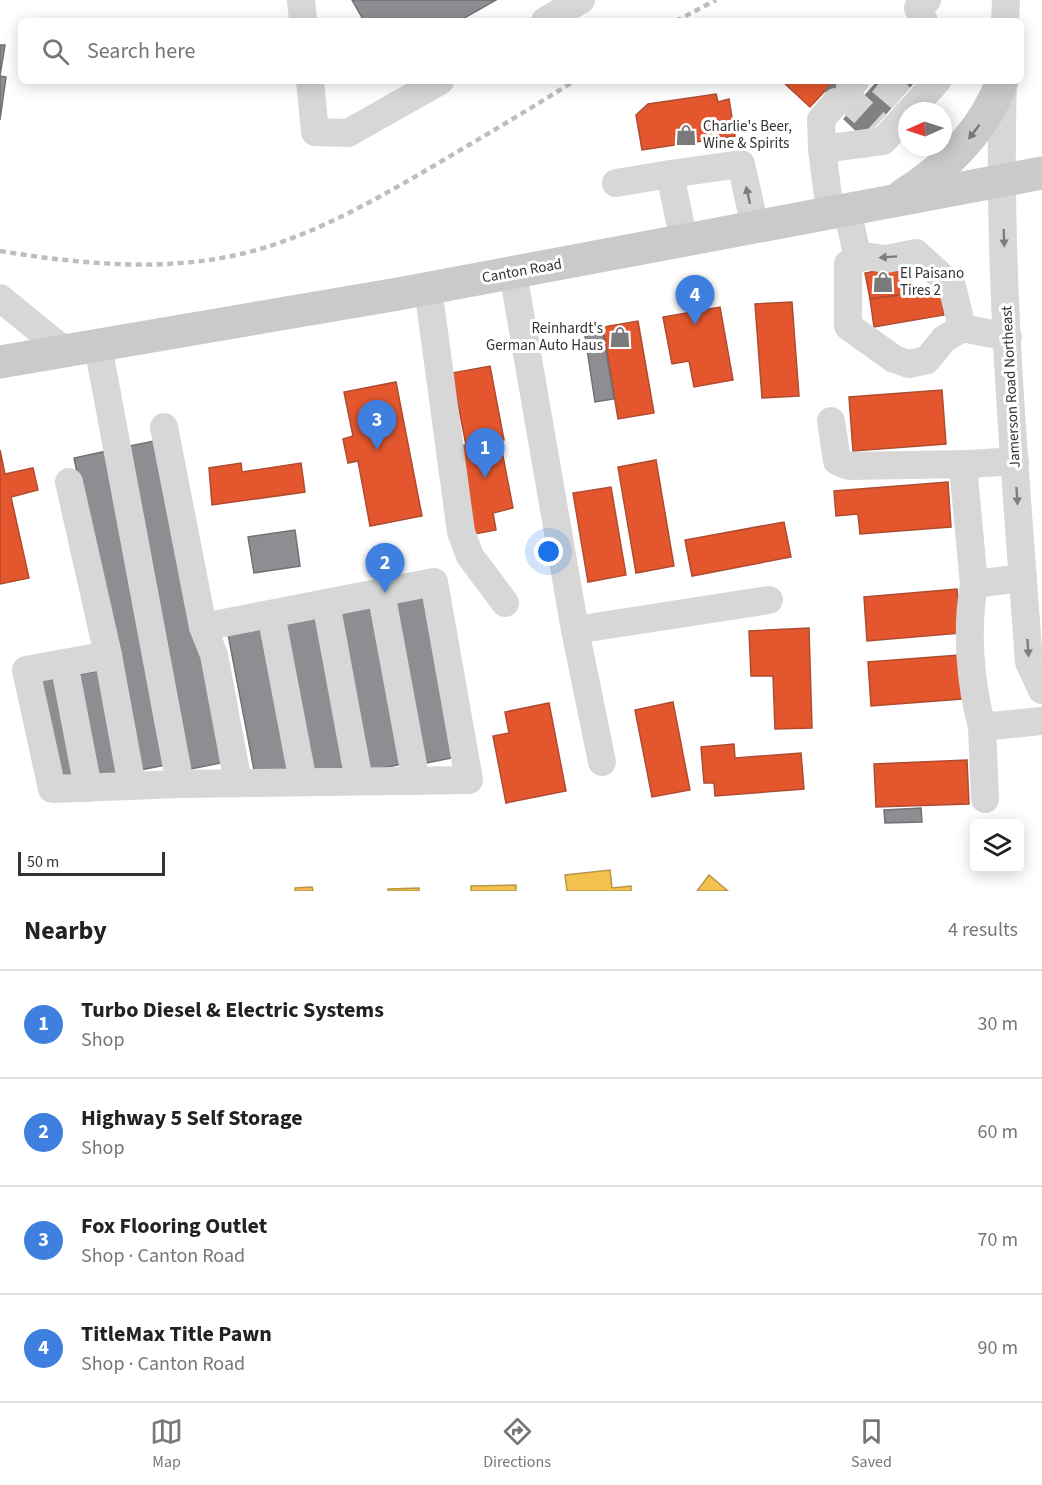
<!DOCTYPE html>
<meta charset="utf-8">
<style>
body{margin:0;font-family:"Source Sans 3",sans-serif;background:#f2f2f2;color:#222}
.controls{position:absolute;right:18px;bottom:18px;display:grid;overflow:hidden;border-radius:9px;box-shadow:0 3px 15px #0003}
.controls button{width:54px;height:54px;display:grid;place-items:center;padding:0;border:0;border-bottom:2px solid #e0e0e0;background:#fff;color:#222;font:30px sans-serif}
.compass{position:absolute;left:898px;top:102px;width:54px;height:54px;border-radius:50%;background:#fff;box-shadow:0 3px 15px #0003;rotate:267deg}
.scale{position:absolute;left:18px;bottom:15px;width:147px;box-sizing:border-box;padding-left:6px;border:3px solid #333;border-top:0;font-size:16px;line-height:21px;white-space:nowrap;color:#333;-webkit-text-stroke:4px #fff;paint-order:stroke}
.you{position:absolute;left:549px;top:552px;width:21px;height:21px;margin:-15px;border:4px solid #fff;border-radius:50%;background:#1a73e8;box-shadow:0 0 0 9px #1a73e833}
.badge{display:grid;place-items:center;width:39px;height:39px;border-radius:50%;background:#7a7a7a;color:#fff;font-size:20px;font-weight:700}
.pin{position:absolute;translate:-50% -50px;filter:drop-shadow(0 2px 3px #0008)}
.pin::after{content:'';position:absolute;top:32px;width:21px;height:18px;background:inherit;clip-path:polygon(0 0,100% 0,50% 100%)}
.list{margin:0;padding:0;list-style:none}
h2{display:flex;justify-content:space-between;align-items:center;height:78px;margin:0;padding:0 24px;font-size:26px}
h2 small{font-size:20px;font-weight:400;color:#767676}
.list li{display:grid;grid-template-columns:39px 1fr auto;gap:18px;align-items:center;box-sizing:border-box;height:108px;padding:0 24px;border-top:2px solid #e0e0e0}
.list b{display:block;font-size:22px;white-space:nowrap}
.list p{margin:0;font-size:20px;white-space:nowrap;color:#767676}
.list em{font-size:20px;font-style:normal;color:#767676}
.icon{flex:none;width:33px;height:33px;fill:none;stroke:currentColor;stroke-width:2;stroke-linecap:round;stroke-linejoin:round}
.map{position:relative;flex:none;width:1042px;height:891px;overflow:hidden}
.search{position:absolute;background:#fff;box-shadow:0 3px 15px #0003;left:18px;right:18px;top:18px;height:66px;display:flex;align-items:center;gap:15px;box-sizing:border-box;padding:0 21px;border-radius:9px;color:#767676;font-size:22px}
.sheet{height:510px;background:#fff}
nav{display:flex;justify-content:space-around;align-items:center;box-sizing:border-box;height:84px;border-top:2px solid #e0e0e0;background:#fff;font-size:16px;color:#767676}
nav a{display:grid;justify-items:center;gap:3px}
nav .on{color:#7a7a7a}
.map>svg:first-child{display:block}
.homes{fill:#f2c14e;stroke:#b99646;stroke-width:1.5}
.shops{fill:#e4572e;stroke:#af4c30;stroke-width:1.5}
.industry{fill:#8d8d92;stroke:#727276;stroke-width:1.5}
.building{fill:#818181}
.lines{fill:none;stroke-linecap:round;stroke-linejoin:round}
.minor-tunnel{stroke:#d6d6d6;stroke-width:28;stroke-dasharray:28 14;stroke-linecap:butt}
.minor{stroke:#d7d7d7;stroke-width:28}
.major{stroke:#cacaca;stroke-width:33}
.rail{stroke:#bebebe;stroke-width:4.5;stroke-dasharray:6 4.5;stroke-linecap:butt}
.oneway{fill:#777}
.oneway2{fill:#7d7d7d}
.labels{text-anchor:middle;dominant-baseline:central;stroke-width:6;stroke-linejoin:round;paint-order:stroke}
.poi-label{font-size:15px;fill:#333;stroke:#fff;text-anchor:start}
.street-label{font-size:15px;fill:#333;stroke:#fff}
</style>
<div class="map">
<svg width="1042" height="891" viewBox="0 0 1042 891">
<rect width="100%" height="100%" fill="#fff"/>
<g class="homes">
<polygon points="610,870 612,888 631,886 631,891 567,891 565,875"/>
<polygon points="709,875 728,891 697,891"/>
<polygon points="516,885 516,891 471,891 471,886"/>
<polygon points="312,887 313,891 295,891 295,888"/>
<polygon points="419,888 419,891 388,891 388,889"/>
</g>
<g class="shops">
<polygon points="782,81 834,81 810,107"/>
<polygon points="716,94 718,102 729,99 735,136 642,150 636,115 648,104"/>
<polygon points="908,265 913,293 870,299 865,273"/>
<polygon points="940,290 944,315 874,327 870,299"/>
<polygon points="792,302 799,396 762,398 755,304"/>
<polygon points="720,307 733,380 694,387 689,361 672,364 663,317"/>
<polygon points="638,321 654,413 618,419 603,327"/>
<polygon points="490,366 504,440 500,441 513,508 493,513 496,530 475,534 457,447 466,445 452,373"/>
<polygon points="396,382 422,516 370,526 358,461 348,463 343,439 353,436 344,392"/>
<polygon points="942,390 946,444 853,451 849,397"/>
<polygon points="0,450 5,474 33,468 38,490 11,497 29,578 0,584"/>
<polygon points="656,460 674,566 636,573 618,467"/>
<polygon points="241,463 242,472 301,463 305,492 212,505 209,468"/>
<polygon points="948,482 951,527 860,534 858,514 836,516 834,491"/>
<polygon points="611,487 626,575 588,582 573,493"/>
<polygon points="784,522 791,557 692,576 685,540"/>
<polygon points="957,589 960,633 867,641 864,597"/>
<polygon points="809,628 812,728 775,729 773,676 751,676 749,631"/>
<polygon points="959,655 962,699 871,706 868,662"/>
<polygon points="673,702 690,790 652,797 635,710"/>
<polygon points="549,703 566,791 506,803 493,736 509,733 505,712"/>
<polygon points="734,744 735,758 801,753 804,789 715,796 714,783 704,783 701,747"/>
<polygon points="967,760 969,804 876,807 874,764"/>
</g>
<g class="industry">
<polygon points="352,0 496,0 459,21 364,21"/>
<polygon points="0,45 5,45 0,76 6,77 0,120"/>
<polygon points="603,333 614,399 595,402 585,336"/>
<polygon points="160,440 221,763 190,769 129,446"/>
<polygon points="107,451 166,765 140,770 74,458"/>
<polygon points="295,530 300,566 254,573 248,537"/>
<polygon points="427,595 457,757 421,764 391,601"/>
<polygon points="373,601 403,764 367,771 337,607"/>
<polygon points="318,611 348,766 311,773 282,618"/>
<polygon points="262,623 290,768 255,775 227,629"/>
<polygon points="102,670 122,776 97,780 77,675"/>
<polygon points="58,677 76,774 59,778 40,680"/>
<polygon points="921,808 922,822 885,823 884,810"/>
</g>
<polygon class="building" points="834,81 844,81 862,98 877,81 916,81 864,139 843,119 848,113 824,91"/>
<g class="lines">
<g class="minor-tunnel">
<polyline points="881,81 901,98"/>
<polyline points="843,94 877,125"/>
</g>
<g class="minor">
<polyline points="301,0 303,21"/>
<polyline points="545,21 581,0"/>
<polyline points="924,21 918,8 927,0"/>
<polyline points="1005,21 1006,0"/>
<polyline points="310,81 315,132 348,133 440,81"/>
<path d="M1003 81C997 274 1015 469 1029 662L1042 690"/>
<polyline points="850,87 855,81"/>
<polyline points="910,111 937,81"/>
<polyline points="822,149 821,120 836,102"/>
<polyline points="670,174 741,164 755,227"/>
<polyline points="616,183 670,174 684,241"/>
<polyline points="847,209 858,259"/>
<polyline points="830,212 822,149 883,141 907,114"/>
<polyline points="513,273 575,630 602,762"/>
<polyline points="428,288 461,532 470,556 505,603"/>
<polyline points="0,298 65,351"/>
<polyline points="962,328 952,286 916,253 886,259 864,256 848,264 848,326 894,359 909,364 927,360 944,339 962,328 1008,337"/>
<polyline points="831,421 837,461 849,466 970,464"/>
<polyline points="164,427 203,627 434,582 469,780 180,784"/>
<polyline points="69,482 108,655 26,670 52,789 180,784 98,346"/>
<path d="M1023 578 974 584C966 629 970 683 982 727L1042 721"/>
<polyline points="974,584 964,477 970,464 1015,461"/>
<polyline points="381,592 416,781"/>
<polyline points="326,603 359,781"/>
<polyline points="271,614 303,782"/>
<polyline points="203,627 214,655 238,783"/>
<polyline points="575,630 769,600"/>
<polyline points="108,655 132,786"/>
<polyline points="64,663 88,788"/>
<polyline points="982,727 985,799"/>
</g>
<g class="major">
<path d="M903 195C947 167 984 131 1002 81"/>
<polyline points="0,362 398,294 1042,173"/>
</g>
<g class="rail">
<polyline points="676,21 716,0"/>
<path d="M0 251C80 264 169 273 249 252 314 235 373 201 430 168 479 139 527 111 574 81"/>
</g>
</g>
<defs><path id="oneway-solid" d="M-6-.8H1V-3.2L6.5 0L1 3.2V.8H-6Z" transform="scale(1.5)"/></defs>
<use class="oneway" href="#oneway-solid" transform="translate(974 132) rotate(127)"/>
<g class="oneway2">
<use href="#oneway-solid" transform="translate(748 195) rotate(-103)"/>
<use href="#oneway-solid" transform="translate(1004 238) rotate(88)"/>
<use href="#oneway-solid" transform="translate(888 257) rotate(176)"/>
<use href="#oneway-solid" transform="translate(1017 496) rotate(86)"/>
<use href="#oneway-solid" transform="translate(1028 648) rotate(86)"/>
</g>
<defs>
<symbol id="shop-bare" viewBox="-9 -9 18 18"><path d="M-5-2.5h2.3a2.7 3.5 0 0 1 5.4 0H5L5.5 6h-11ZM-1.5-2.5h3a1.5 2.3 0 0 0-3 0Z" fill="#7a7a7a" stroke="#fff" stroke-width="2.5" paint-order="stroke"/></symbol>
</defs>
<g fill-rule="evenodd">
<use href="#shop-bare" x="671" y="120" width="30" height="30"/>
<use href="#shop-bare" x="868" y="267" width="30" height="30"/>
<use href="#shop-bare" x="605" y="322" width="30" height="30"/>
</g>
<g class="labels">
<g class="poi-label">
<text x="703" y="126">Charlie's Beer,<tspan x="703" dy="17">Wine &amp; Spirits</tspan></text>
<text x="900" y="273">El Paisano<tspan x="900" dy="17">Tires 2</tspan></text>
<text x="603" y="328" text-anchor="end">Reinhardt's<tspan x="603" dy="17">German Auto Haus</tspan></text>
</g>
<g class="street-label">
<text transform="translate(522 271) rotate(-10)">Canton Road</text>
<text transform="translate(1011 387) rotate(-93)">Jamerson Road Northeast</text>
</g>
</g>
</svg>
<div class="controls">
<button><svg class="icon" aria-label="layers" viewBox="0 0 24 24"><path d="M12 4l9 5-9 5-9-5zM3 14l9 5 9-5"/></svg></button>
</div>
<svg class="compass" viewBox="-18 -18 36 36"><path d="M0-13l5 13h-10z" fill="#e53935"/><path d="M0 13l5-13h-10z" fill="#767676"/></svg>
<div class="scale">50 m</div>
<div class="you"></div>
<div class="pin badge" style="left:485px;top:478px;background:#3f7fe0">1</div>
<div class="pin badge" style="left:385px;top:593px;background:#3f7fe0">2</div>
<div class="pin badge" style="left:377px;top:450px;background:#3f7fe0">3</div>
<div class="pin badge" style="left:695px;top:325px;background:#3f7fe0">4</div>
<div class="search"><svg class="icon" aria-label="search" viewBox="0 0 24 24"><circle cx="10" cy="10" r="6"/><path d="M15 15l6 6"/></svg>Search here</div>
</div>
<section class="sheet">
<h2>Nearby<small>4 results</small></h2>
<ul class="list">
<li><span class="badge" style="background:#3f7fe0">1</span><div><b>Turbo Diesel &amp; Electric Systems</b><p>Shop</p></div><em>30 m</em></li>
<li><span class="badge" style="background:#3f7fe0">2</span><div><b>Highway 5 Self Storage</b><p>Shop</p></div><em>60 m</em></li>
<li><span class="badge" style="background:#3f7fe0">3</span><div><b>Fox Flooring Outlet</b><p>Shop · Canton Road</p></div><em>70 m</em></li>
<li><span class="badge" style="background:#3f7fe0">4</span><div><b>TitleMax Title Pawn</b><p>Shop · Canton Road</p></div><em>90 m</em></li>
</ul>
</section>
<nav>
<a class="on"><svg class="icon" aria-label="map" viewBox="0 0 24 24"><path d="M3 6l6-2 6 2 6-2v14l-6 2-6-2-6 2zM9 4v14M15 6v14"/></svg>Map</a>
<a><svg class="icon" aria-label="directions" viewBox="0 0 24 24"><path d="M12 3l9 9-9 9-9-9zM9 14v-3h6M13 9l2 2-2 2"/></svg>Directions</a>
<a><svg class="icon" aria-label="saved" viewBox="0 0 24 24"><path d="M7 4h10v16l-5-4-5 4z"/></svg>Saved</a>
</nav>
